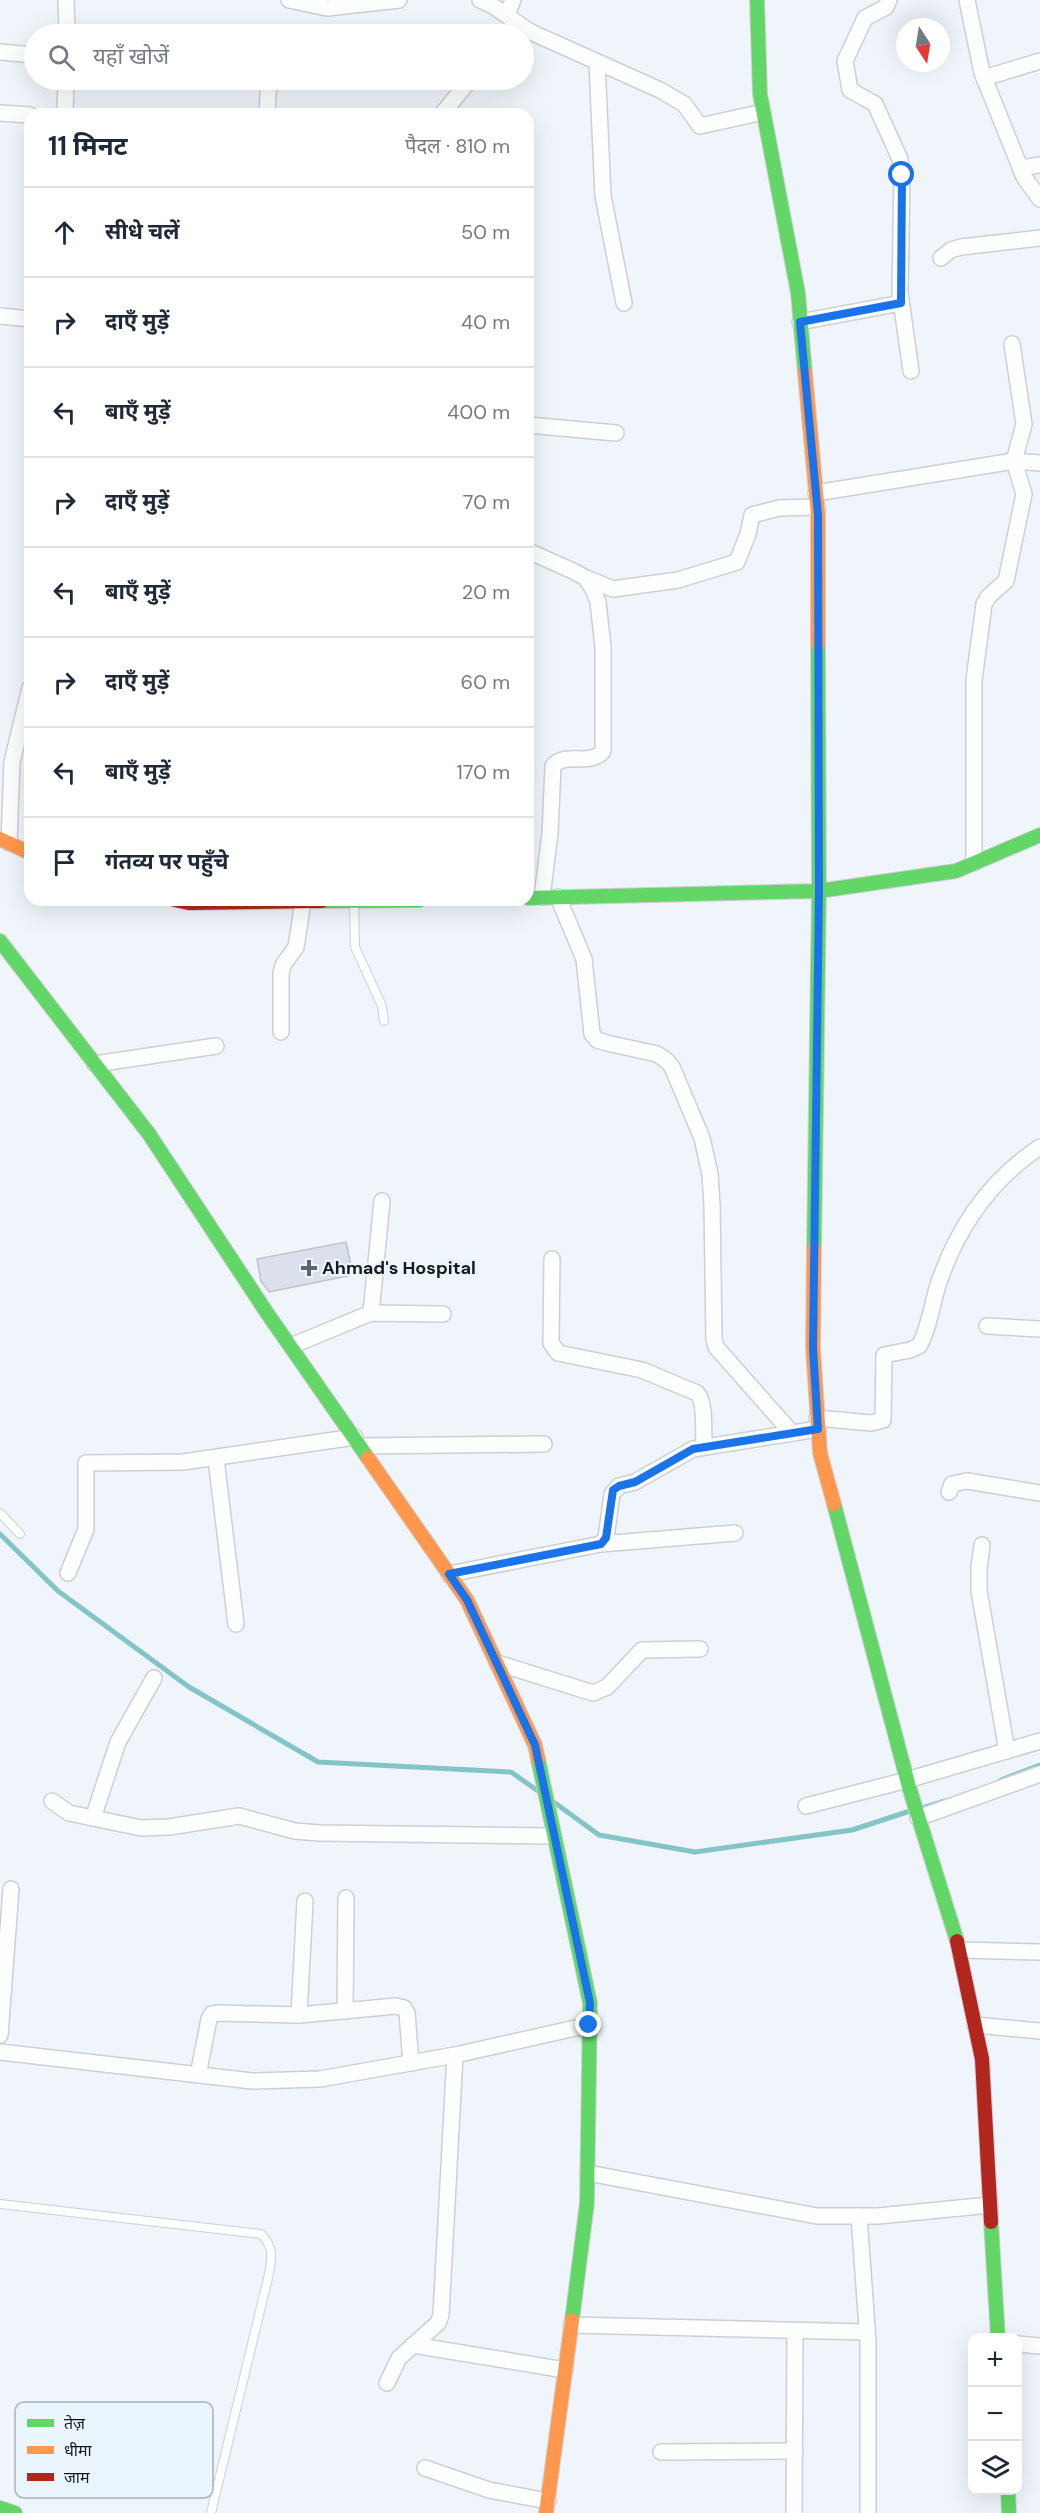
<!DOCTYPE html>
<html lang="hi">
<meta charset="utf-8">
<style>
body{margin:0;font-family:"DM Sans","Noto Sans Devanagari",sans-serif;background:#f6f6f7;color:#1f2937}
.controls{position:absolute;right:18px;bottom:18px;display:grid;overflow:hidden;border-radius:12px;box-shadow:0 6px 24px #0002}
.controls button{width:54px;height:54px;display:grid;place-items:center;padding:0;border:0;border-bottom:2px solid #e0e1e3;background:#fff;color:#1f2937;font:30px sans-serif}
.compass{position:absolute;left:896px;top:18px;width:54px;height:54px;border-radius:50%;background:#fff;box-shadow:0 6px 24px #0002;rotate:168deg}
.stop{position:absolute;width:18px;height:18px;margin:-14px;border:4px solid #1a73e8;border-radius:50%;background:#fff}
.stop.end{background:#1a73e8;border-color:#fff;box-shadow:0 2px 6px #0008}
.list{margin:0;padding:0;list-style:none}
h2{display:flex;justify-content:space-between;align-items:center;height:78px;margin:0;padding:0 24px;font-size:26px}
h2 small{font-size:20px;font-weight:400;color:#747a83}
.list li{display:grid;grid-template-columns:39px 1fr auto;gap:18px;align-items:center;box-sizing:border-box;height:90px;padding:0 24px;border-top:2px solid #e0e1e3}
.list b{display:block;font-size:22px;white-space:nowrap}
.list em{font-size:20px;font-style:normal;color:#747a83}
.icon{flex:none;width:33px;height:33px;fill:none;stroke:currentColor;stroke-width:2;stroke-linecap:round;stroke-linejoin:round}
.map{position:relative;flex:none;width:1040px;height:2513px;overflow:hidden}
.search{position:absolute;background:#fff;box-shadow:0 6px 24px #0002;left:24px;top:24px;width:510px;height:66px;display:flex;align-items:center;gap:15px;box-sizing:border-box;padding:0 21px;border-radius:33px;color:#747a83;font-size:22px}
.panel{position:absolute;background:#fff;box-shadow:0 6px 24px #0002;left:24px;top:108px;width:510px;height:798px;border-radius:18px}
.map>svg:first-child{display:block}
.lines{fill:none;stroke-linecap:round;stroke-linejoin:round}
.stream{stroke:#83c4c6;stroke-width:5}
.building{fill:#dbe0ec;stroke:#bfc2c6;stroke-width:1.5}
.lane-casing{stroke:#ccd0d4;stroke-width:10}
.street-casing{stroke:#ccd0d4;stroke-width:18}
.fast-casing{stroke:#ccd0d4;stroke-width:16}
.slow-casing{stroke:#ccd0d4;stroke-width:16}
.jam-casing{stroke:#ccd0d4;stroke-width:16}
.lane{stroke:#fdfefe;stroke-width:8}
.street{stroke:#fdfefe;stroke-width:15}
.fast{stroke:#63d668;stroke-width:14}
.slow{stroke:#ff974d;stroke-width:14}
.jam{stroke:#b3261e;stroke-width:14}
.route{stroke:#1a73e8;stroke-width:8}
.poi-dot{fill:#62666a;stroke:#ebf5fe;stroke-width:2}
.labels{text-anchor:middle;dominant-baseline:central;stroke-width:4.5;stroke-linejoin:round;paint-order:stroke}
.poi-label{font-size:18px;font-weight:bold;fill:#16191d;stroke:#ebf5fe;text-anchor:start}
.key{fill:#ebf5fe;stroke:#abb3ba;stroke-width:1.5}
.key-label{font-size:16px;fill:#16191d}
</style>
<div class="map">
<svg width="1040" height="2513" viewBox="0 0 1040 2513">
<rect width="100%" height="100%" fill="#eff5fa"/>
<g class="lines">
<g class="stream">
<polyline points="0,1534 58,1591 189,1687 318,1762 511,1772 538,1791"/>
<polyline points="1001,1780 1040,1765"/>
<polyline points="555,1803 599,1835 695,1852 852,1830 910,1811"/>
<polyline points="919,1809 945,1801"/>
</g>
</g>
<polygon class="building" points="346,1242 353,1275 269,1292 261,1281 257,1259"/>
<g class="lines">
<defs>
<g id="lane">
<polyline points="354,902 355,947 382,1006 384,1021"/>
<polyline points="0,1513 20,1534"/>
<path d="M0 2204 261 2234C274 2247 272 2257 269 2274L211 2513"/>
</g>
<g id="street">
<polyline points="66,0 67,34"/>
<polyline points="289,0 327,8 399,0"/>
<path d="M480 0C500 7 514 23 533 33L660 90 684 104 700 126 763 112"/>
<polyline points="889,0 886,7 865,18 845,61 850,90 875,104 900,159 902,175 900,293 911,371"/>
<polyline points="967,0 982,73 1024,177 1040,199"/>
<polyline points="507,15 513,0"/>
<polyline points="0,52 34,55"/>
<polyline points="597,63 603,196 624,303"/>
<polyline points="984,78 1040,61"/>
<polyline points="0,113 30,115"/>
<polyline points="65,114 66,80"/>
<polyline points="267,114 269,80"/>
<polyline points="442,114 470,80"/>
<polyline points="1020,168 1040,165"/>
<polyline points="941,258 951,250 961,247 1040,238"/>
<polyline points="0,316 30,319"/>
<polyline points="800,322 901,303"/>
<polyline points="528,425 616,433"/>
<polyline points="816,493 1014,461 1040,463"/>
<path d="M528 551 573 571 586 578 594 591 598 602 603 647V751C591 767 565 751 553 766L550 833 542 897"/>
<polyline points="586,578 613,589 678,580 737,562 748,534 752,515 779,508 817,507"/>
<polyline points="9,843 12,762 30,688"/>
<polyline points="974,863 974,680 984,604 989,596 1006,581 1024,494 1014,461 1024,424 1012,344"/>
<polyline points="558,897 584,959 592,1034 597,1040 607,1043 657,1054 666,1060 672,1067 702,1138 710,1174 712,1205 714,1339 716,1347 792,1433"/>
<polyline points="281,1032 281,974 283,965 296,947 303,902"/>
<polyline points="95,1064 216,1046"/>
<path d="M552 1259 551 1343 558 1353 642 1370 697 1393C706 1401 703 1434 704 1447"/>
<polyline points="371,1313 382,1201"/>
<polyline points="987,1326 1040,1329"/>
<polyline points="291,1346 371,1313 443,1314"/>
<path d="M817 1418 871 1423 883 1420 884 1355 910 1350 919 1346C929 1329 932 1304 938 1285 957 1228 990 1180 1040 1147"/>
<polyline points="362,1446 544,1444"/>
<polyline points="216,1459 236,1624"/>
<polyline points="949,1492 952,1484 967,1481 1040,1493"/>
<polyline points="601,1544 735,1533"/>
<polyline points="982,1545 979,1568 979,1591 1007,1751"/>
<polyline points="68,1573 86,1529 86,1463 183,1462 355,1437"/>
<polyline points="449,1574 601,1544 606,1538 612,1494 619,1486 635,1482 693,1449 818,1429"/>
<polyline points="497,1663 593,1693 607,1687 642,1650 700,1649"/>
<polyline points="52,1801 69,1813 141,1828 169,1827 239,1816 295,1831 319,1833 554,1836"/>
<polyline points="806,1806 907,1780 1040,1741"/>
<polyline points="93,1818 118,1742 154,1678"/>
<polyline points="918,1818 1040,1774"/>
<polyline points="960,1950 1040,1952"/>
<polyline points="345,2011 346,1898"/>
<polyline points="299,2015 305,1901"/>
<polyline points="975,2025 1040,2031"/>
<polyline points="0,2035 11,1889"/>
<polyline points="0,2052 252,2081 320,2079 455,2055 589,2025"/>
<polyline points="198,2075 209,2019 212,2014 219,2013 299,2015 396,2006 404,2008 407,2013 411,2063"/>
<polyline points="588,2173 817,2216 878,2216 990,2205"/>
<polyline points="859,2216 868,2342 868,2513"/>
<polyline points="571,2325 867,2332"/>
<polyline points="1018,2344 1040,2346"/>
<polyline points="413,2345 565,2370"/>
<polyline points="387,2383 399,2358 438,2323 441,2315 455,2055"/>
<polyline points="661,2452 795,2451"/>
<polyline points="425,2468 489,2490 548,2501"/>
<polyline points="794,2513 795,2331"/>
</g>
<g id="fast">
<polyline points="757,0 760,94 798,293 805,373"/>
<polyline points="528,898 819,891 956,871 1040,835"/>
<polyline points="322,901 420,900"/>
<polyline points="0,941 149,1134 267,1313 368,1458"/>
<polyline points="814,1249 819,891 818,644"/>
<polyline points="834,1504 909,1787 957,1941"/>
<polyline points="538,1759 590,2003 587,2203 572,2320"/>
<polyline points="991,2222 998,2338"/>
<polyline points="1008,2490 1009,2513"/>
<polyline points="0,2508 15,2513"/>
</g>
<g id="slow">
<polyline points="805,373 818,515 818,644"/>
<polyline points="0,839 30,853"/>
<polyline points="814,1249 813,1349 820,1453 834,1504"/>
<polyline points="368,1458 467,1600 535,1745 538,1759"/>
<polyline points="546,2513 572,2320"/>
</g>
<g id="jam">
<polyline points="175,900 189,903 322,901"/>
<polyline points="957,1941 982,2059 991,2222"/>
</g>
</defs>
<use href="#lane" class="lane-casing"/>
<use href="#street" class="street-casing"/>
<use href="#fast" class="fast-casing"/>
<use href="#slow" class="slow-casing"/>
<use href="#jam" class="jam-casing"/>
<use href="#lane" class="lane"/>
<use href="#street" class="street"/>
<use href="#fast" class="fast"/>
<use href="#slow" class="slow"/>
<use href="#jam" class="jam"/>
</g>
<g class="lines">
<polyline class="route" points="589,2025 590,2003 535,1745 467,1600 449,1574 601,1544 606,1538 613,1490 619,1486 635,1482 693,1449 818,1429 813,1349 819,891 818,515 800,322 901,303 902,175"/>
</g>
<path class="poi-dot" d="M306 1259h6v6h6v6h-6v6h-6v-6h-6v-6h6z"/>
<g class="labels">
<g class="poi-label">
<text x="322" y="1268">Ahmad's Hospital</text>
</g>
</g>
<rect x="15" y="2402" width="198" height="96" rx="9" class="key"/>
<rect x="27" y="2419" width="27" height="8" fill="#63d668"/>
<rect x="27" y="2446" width="27" height="8" fill="#ff974d"/>
<rect x="27" y="2473" width="27" height="8" fill="#b3261e"/>
<g class="key-label">
<text x="64" y="2429">तेज़</text>
<text x="64" y="2456">धीमा</text>
<text x="64" y="2483">जाम</text>
</g>
</svg>
<div class="controls">
<button>+</button>
<button>−</button>
<button><svg class="icon" aria-label="layers" viewBox="0 0 24 24"><path d="M12 4l9 5-9 5-9-5zM3 14l9 5 9-5"/></svg></button>
</div>
<svg class="compass" viewBox="-18 -18 36 36"><path d="M0-13l5 13h-10z" fill="#e53935"/><path d="M0 13l5-13h-10z" fill="#747a83"/></svg>
<div class="stop" style="left:902px;top:175px"></div>
<div class="stop end" style="left:589px;top:2025px"></div>
<div class="search"><svg class="icon" aria-label="search" viewBox="0 0 24 24"><circle cx="10" cy="10" r="6"/><path d="M15 15l6 6"/></svg>यहाँ खोजें</div>
<section class="panel">
<h2>11 मिनट<small>पैदल · 810 m</small></h2>
<ul class="list">
<li><svg class="icon" aria-label="ahead" viewBox="0 0 24 24"><path d="M12 20V5M6 11l6-6 6 6"/></svg><div><b>सीधे चलें</b></div><em>50 m</em></li>
<li><svg class="icon" aria-label="right" viewBox="0 0 24 24"><path d="M7 20v-9h11M14 6l5 5-5 5"/></svg><div><b>दाएँ मुड़ें</b></div><em>40 m</em></li>
<li><svg class="icon" aria-label="left" viewBox="0 0 24 24"><path d="M17 20v-9H6M10 6l-5 5 5 5"/></svg><div><b>बाएँ मुड़ें</b></div><em>400 m</em></li>
<li><svg class="icon" aria-label="right" viewBox="0 0 24 24"><path d="M7 20v-9h11M14 6l5 5-5 5"/></svg><div><b>दाएँ मुड़ें</b></div><em>70 m</em></li>
<li><svg class="icon" aria-label="left" viewBox="0 0 24 24"><path d="M17 20v-9H6M10 6l-5 5 5 5"/></svg><div><b>बाएँ मुड़ें</b></div><em>20 m</em></li>
<li><svg class="icon" aria-label="right" viewBox="0 0 24 24"><path d="M7 20v-9h11M14 6l5 5-5 5"/></svg><div><b>दाएँ मुड़ें</b></div><em>60 m</em></li>
<li><svg class="icon" aria-label="left" viewBox="0 0 24 24"><path d="M17 20v-9H6M10 6l-5 5 5 5"/></svg><div><b>बाएँ मुड़ें</b></div><em>170 m</em></li>
<li><svg class="icon" aria-label="arrive" viewBox="0 0 24 24"><path d="M6 21V4h12l-3 4 3 4H6"/></svg><div><b>गंतव्य पर पहुँचे</b></div></li>
</ul>
</section>
</div>
